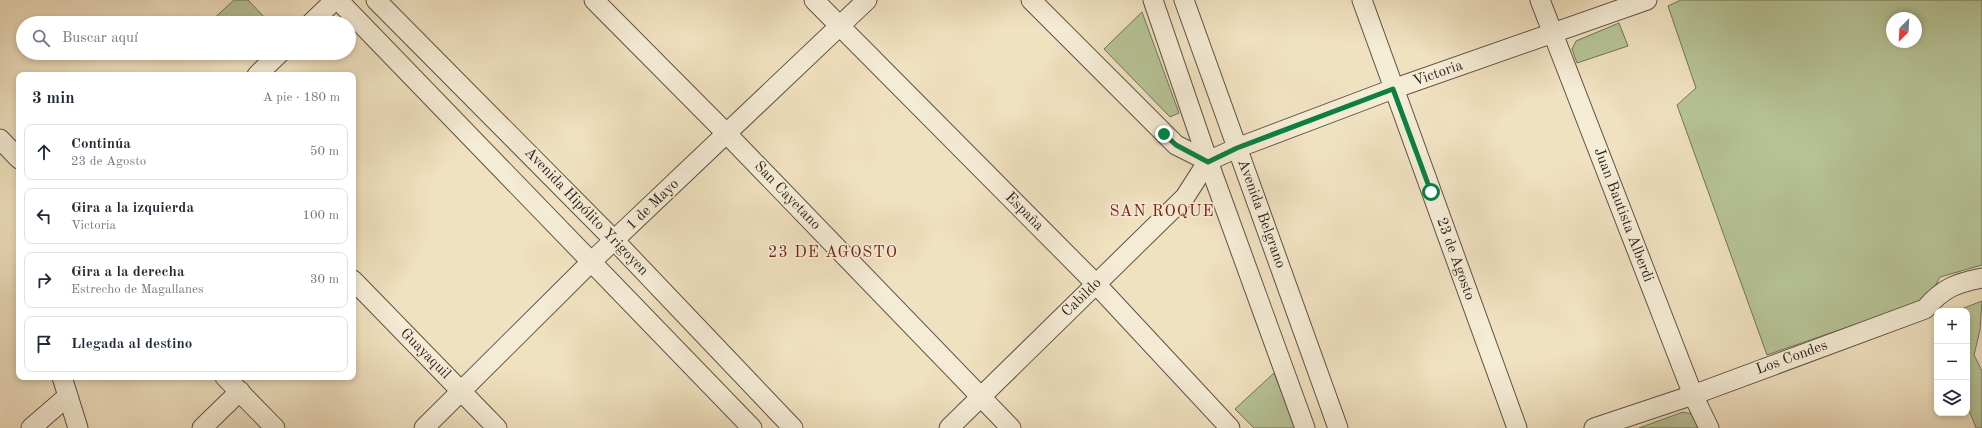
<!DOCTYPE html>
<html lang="es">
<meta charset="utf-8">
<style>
body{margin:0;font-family:"Old Standard TT",serif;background:#f6f6f7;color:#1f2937}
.controls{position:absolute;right:12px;bottom:12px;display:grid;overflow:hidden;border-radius:8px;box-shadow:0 2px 6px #0003}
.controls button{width:36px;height:36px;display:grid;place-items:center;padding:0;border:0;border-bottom:1px solid #e0e1e3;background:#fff;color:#1f2937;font:20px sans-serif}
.compass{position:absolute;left:1886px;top:12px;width:36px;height:36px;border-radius:50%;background:#fff;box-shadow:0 2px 6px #0003;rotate:204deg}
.stop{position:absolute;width:12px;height:12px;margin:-9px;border:3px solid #0b8043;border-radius:50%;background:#fff}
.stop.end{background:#0b8043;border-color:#fff;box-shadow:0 1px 4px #0008}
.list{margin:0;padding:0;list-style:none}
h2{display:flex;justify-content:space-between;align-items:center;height:52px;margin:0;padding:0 16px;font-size:17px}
h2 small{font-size:13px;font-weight:400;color:#747a83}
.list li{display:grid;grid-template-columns:26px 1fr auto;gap:12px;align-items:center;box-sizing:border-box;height:56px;margin:0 8px 8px;padding:0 8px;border:1px solid #e0e1e3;border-radius:8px}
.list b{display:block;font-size:15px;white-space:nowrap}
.list p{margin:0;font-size:13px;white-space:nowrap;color:#747a83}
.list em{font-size:13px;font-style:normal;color:#747a83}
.icon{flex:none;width:22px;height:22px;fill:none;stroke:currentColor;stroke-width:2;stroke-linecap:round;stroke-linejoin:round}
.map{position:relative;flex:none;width:1982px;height:428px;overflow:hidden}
.search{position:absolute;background:#fff;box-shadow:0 2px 6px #0003;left:16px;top:16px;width:340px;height:44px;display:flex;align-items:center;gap:10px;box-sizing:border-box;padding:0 14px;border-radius:22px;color:#747a83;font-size:15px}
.panel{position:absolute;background:#fff;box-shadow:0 2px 6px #0003;left:16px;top:72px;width:340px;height:308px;border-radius:8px}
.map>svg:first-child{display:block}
.green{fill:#b6c396;stroke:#72745a;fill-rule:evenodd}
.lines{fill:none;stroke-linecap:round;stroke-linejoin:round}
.minor-casing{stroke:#5f5346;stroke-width:21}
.minor{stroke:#f5ecd6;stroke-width:19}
.route{stroke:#0b8043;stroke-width:5}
.labels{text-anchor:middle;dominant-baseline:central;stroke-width:3.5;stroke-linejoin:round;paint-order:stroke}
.street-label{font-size:15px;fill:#2f241d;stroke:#f5ecd6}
.neighbourhood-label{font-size:16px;letter-spacing:1px;fill:#7a1f14;stroke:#f5ecd6}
</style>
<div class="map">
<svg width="1982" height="428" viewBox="0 0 1982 428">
<rect width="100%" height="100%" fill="#f0e1c0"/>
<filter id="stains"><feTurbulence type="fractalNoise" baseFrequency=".005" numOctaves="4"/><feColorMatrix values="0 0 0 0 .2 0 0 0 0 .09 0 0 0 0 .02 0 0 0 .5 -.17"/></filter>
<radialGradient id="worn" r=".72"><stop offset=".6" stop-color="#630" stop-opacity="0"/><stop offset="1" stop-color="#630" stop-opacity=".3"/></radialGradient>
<g class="green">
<polygon points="234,0 248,0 266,19 262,23 209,23"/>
<path d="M1681 0H1982V265L1940 277 1930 295 1917 303 1767 355 1677 105 1696 88 1668 6ZM1892 18H1916V42H1892Z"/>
<polygon points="1142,12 1179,113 1170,117 1104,49"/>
<polygon points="1619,23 1628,46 1577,63 1572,49 1576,41"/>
<polygon points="1982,301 1980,330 1974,355 1982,371 1982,428 1976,428 1967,405 1967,311 1956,311"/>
<polygon points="1274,373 1295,428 1254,428 1235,409"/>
<polygon points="1683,412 1692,414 1699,428 1639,428"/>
</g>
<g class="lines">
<defs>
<g id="minor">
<polyline points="338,0 752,428"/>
<polyline points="376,0 615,241 793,428"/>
<polyline points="594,0 727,134 1011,428"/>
<polyline points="814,0 1096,284 1230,428"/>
<polyline points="1031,0 1176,145 1208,161"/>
<polyline points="1153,0 1208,161 1305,428"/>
<polyline points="1184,0 1338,428"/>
<polyline points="1362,0 1517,428"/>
<polyline points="1540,0 1693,395 1709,428"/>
<polyline points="311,23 335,0"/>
<polyline points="257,75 280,53"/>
<polyline points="0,139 19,159"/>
<polyline points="1208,161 1237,148 1393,89 1647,0"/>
<polyline points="353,280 497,428"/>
<polyline points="62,377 78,428"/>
<polyline points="225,377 275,428"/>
<polyline points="31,428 68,396"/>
<polyline points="202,428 240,391"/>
<polyline points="424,428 591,262 867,0"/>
<polyline points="949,428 1185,197 1208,161"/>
<path d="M1594 428 1693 395 1925 309C1943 288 1956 283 1982 278"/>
</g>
</defs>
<use href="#minor" class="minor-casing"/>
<use href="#minor" class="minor"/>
</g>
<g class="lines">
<polyline class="route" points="1164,134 1176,145 1208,162 1237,148 1393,89 1431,192"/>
</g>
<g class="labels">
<g class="street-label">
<text transform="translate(1438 74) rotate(-19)">Victoria</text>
<text transform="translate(787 196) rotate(46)">San Cayetano</text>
<text transform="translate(653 205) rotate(-44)">1 de Mayo</text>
<text transform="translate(586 212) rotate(46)">Avenida Hipólito Yrigoyen</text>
<text transform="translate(1024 212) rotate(45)">España</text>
<text transform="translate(1261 214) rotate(70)">Avenida Belgrano</text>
<text transform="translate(1623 215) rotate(69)">Juan Bautista Alberdi</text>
<text transform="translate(1455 259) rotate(70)">23 de Agosto</text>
<text transform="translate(1082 298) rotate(-44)">Cabildo</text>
<text transform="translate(425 354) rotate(45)">Guayaquil</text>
<text transform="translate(1792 358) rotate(-20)">Los Condes</text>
</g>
<g class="neighbourhood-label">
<text x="1162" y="212">SAN ROQUE</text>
<text x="833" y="253">23 DE AGOSTO</text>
</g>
</g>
<rect width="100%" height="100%" filter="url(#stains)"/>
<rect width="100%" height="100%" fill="url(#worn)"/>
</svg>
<div class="controls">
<button>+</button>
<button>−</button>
<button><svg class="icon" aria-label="layers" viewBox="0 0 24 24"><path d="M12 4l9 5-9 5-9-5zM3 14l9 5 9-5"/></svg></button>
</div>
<svg class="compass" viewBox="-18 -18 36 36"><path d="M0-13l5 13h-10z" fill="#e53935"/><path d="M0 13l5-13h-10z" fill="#747a83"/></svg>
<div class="stop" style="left:1431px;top:192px"></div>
<div class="stop end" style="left:1164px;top:134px"></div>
<div class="search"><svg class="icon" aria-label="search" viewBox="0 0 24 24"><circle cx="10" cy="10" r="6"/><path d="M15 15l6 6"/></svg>Buscar aquí</div>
<section class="panel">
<h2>3 min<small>A pie · 180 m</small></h2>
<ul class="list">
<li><svg class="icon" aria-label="ahead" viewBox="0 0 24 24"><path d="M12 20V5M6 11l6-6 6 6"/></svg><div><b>Continúa</b><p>23 de Agosto</p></div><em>50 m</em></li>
<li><svg class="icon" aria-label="left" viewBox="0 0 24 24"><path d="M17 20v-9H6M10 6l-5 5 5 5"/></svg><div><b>Gira a la izquierda</b><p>Victoria</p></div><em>100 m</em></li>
<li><svg class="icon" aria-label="right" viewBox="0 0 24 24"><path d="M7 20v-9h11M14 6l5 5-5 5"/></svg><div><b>Gira a la derecha</b><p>Estrecho de Magallanes</p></div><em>30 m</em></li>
<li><svg class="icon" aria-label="arrive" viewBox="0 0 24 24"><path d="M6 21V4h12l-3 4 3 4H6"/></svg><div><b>Llegada al destino</b></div></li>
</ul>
</section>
</div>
